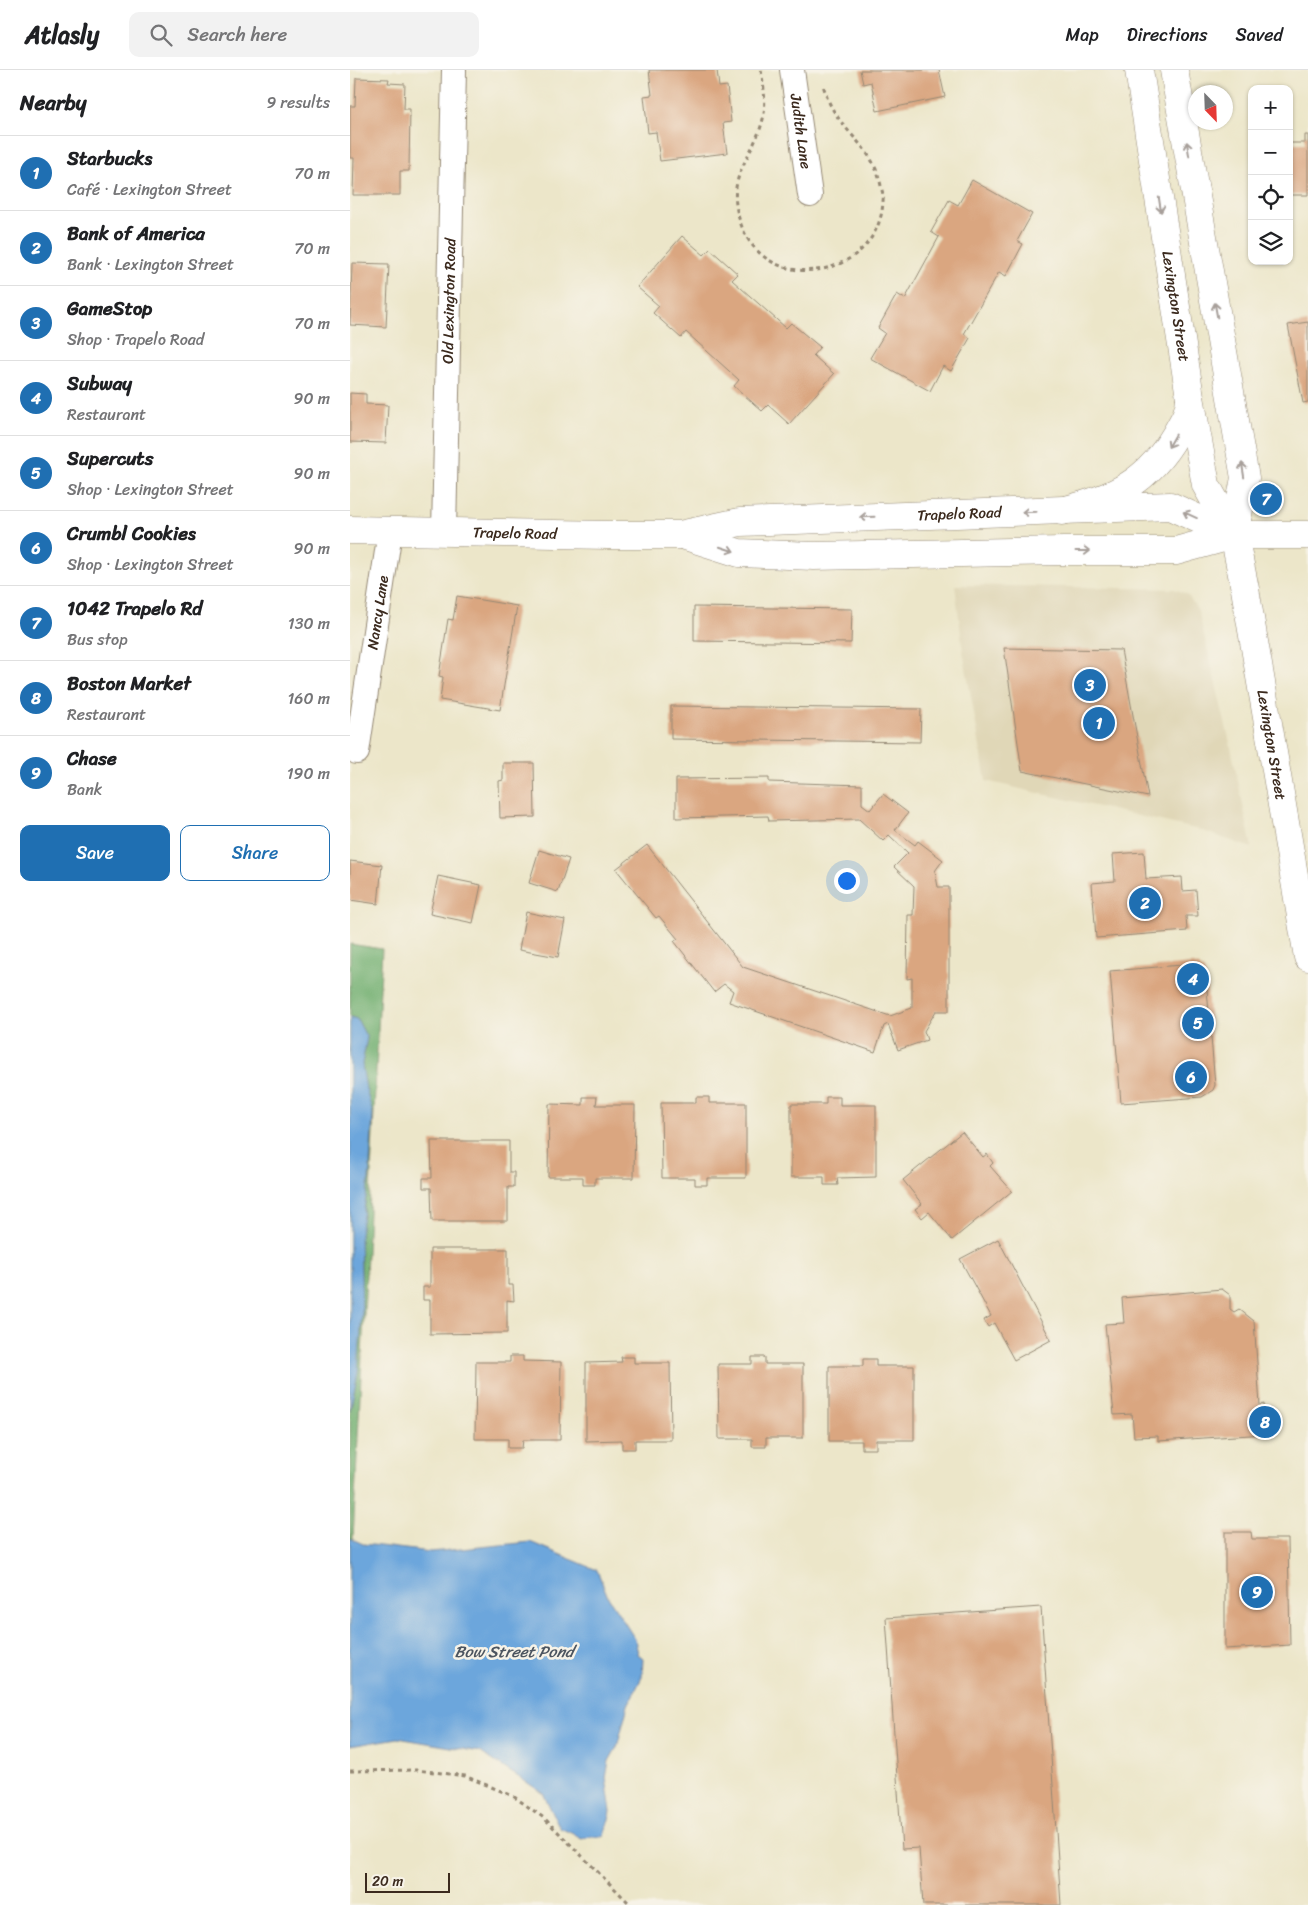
<!DOCTYPE html>
<meta charset="utf-8">
<style>
body{margin:0;font-family:Sriracha,sans-serif;background:#f2f2f2;color:#202124}
.controls{position:absolute;right:15px;top:15px;display:grid;overflow:hidden;border-radius:10px;box-shadow:0 1px 4px #0004}
.controls button{width:45px;height:45px;display:grid;place-items:center;padding:0;border:0;border-bottom:1px solid #e0e0e0;background:#fff;color:#202124;font:25px sans-serif}
.compass{position:absolute;left:838px;top:15px;width:45px;height:45px;border-radius:50%;background:#fff;box-shadow:0 1px 4px #0004;rotate:157deg}
.scale{position:absolute;left:15px;bottom:12px;width:85px;box-sizing:border-box;padding-left:5px;border:2px solid #3b2a1e;border-top:0;font-size:14px;line-height:18px;white-space:nowrap;color:#3b2a1e;-webkit-text-stroke:4px #f7f3e8;paint-order:stroke}
.you{position:absolute;left:496px;top:810px;width:18px;height:18px;margin:-12px;border:4px solid #fff;border-radius:50%;background:#1a73e8;box-shadow:0 0 0 8px #1a73e833}
.badge{display:grid;place-items:center;width:32px;height:32px;border-radius:50%;background:#1f6fb2;color:#fff;font-size:16px;font-weight:700}
.pin{position:absolute;translate:-50% -50%;border:2px solid #fff;box-shadow:0 1px 5px #0006}
.list{margin:0;padding:0;list-style:none}
h2{display:flex;justify-content:space-between;align-items:center;height:65px;margin:0;padding:0 20px;font-size:21px}
h2 small{font-size:16px;font-weight:400;color:#757577}
.list li{display:grid;grid-template-columns:32px 1fr auto;gap:15px;align-items:center;box-sizing:border-box;height:75px;padding:0 20px;border-top:1px solid #e0e0e0}
.list b{display:block;font-size:19px;white-space:nowrap}
.list p{margin:0;font-size:16px;white-space:nowrap;color:#757577}
.list em{font-size:16px;font-style:normal;color:#757577}
.actions{display:flex;gap:10px;padding:15px 20px}
.actions a{flex:1;padding:11px 0;border:1px solid #1f6fb2;border-radius:10px;text-align:center;font-size:18px;color:#1f6fb2}
.actions .main{background:#1f6fb2;color:#fff}
.icon{flex:none;width:28px;height:28px;fill:none;stroke:currentColor;stroke-width:2;stroke-linecap:round;stroke-linejoin:round}
.map{position:relative;flex:none;width:958px;height:1835px;overflow:hidden}
header{display:flex;align-items:center;gap:30px;box-sizing:border-box;height:70px;padding:0 25px;background:#fff;border-bottom:1px solid #e0e0e0}
header strong{font-size:24px}
nav{display:flex;gap:28px;margin-inline-start:auto;font-size:18px}
.search{width:350px;height:45px;background:#f2f2f2;display:flex;align-items:center;gap:12px;box-sizing:border-box;padding:0 18px;border-radius:10px;color:#757577;font-size:19px}
main{display:flex}
aside{flex:1;background:#fff}
.map>svg:first-child{display:block}
.built{fill:#e0d7b7}
.forest{fill:#71af70;stroke:#566c47}
.water{fill:#6ca6dc;stroke:#54687d}
.building{fill:#daa680}
.lines{fill:none;stroke-linecap:round;stroke-linejoin:round}
.street-casing{stroke:#948874;stroke-width:26}
.secondary-casing{stroke:#948874;stroke-width:29}
.primary-casing{stroke:#948874;stroke-width:29}
.path{stroke:#948874;stroke-width:3;stroke-dasharray:4 4;stroke-linecap:butt}
.street{stroke:#fff;stroke-width:24}
.secondary{stroke:#fff;stroke-width:28}
.primary{stroke:#fff;stroke-width:28}
.oneway{stroke:#a79f9a}
.labels{text-anchor:middle;dominant-baseline:central;stroke-width:5;stroke-linejoin:round;paint-order:stroke}
.street-label{font-size:15px;fill:#3b2a1e;stroke:#f7f3e8}
.water-label{font-size:16px;font-style:italic;fill:#4c5560;stroke:#f7f3e8}
</style>
<header>
<strong>Atlasly</strong>
<div class="search"><svg class="icon" aria-label="search" viewBox="0 0 24 24"><circle cx="10" cy="10" r="6"/><path d="M15 15l6 6"/></svg>Search here</div>
<nav><a>Map</a><a>Directions</a><a>Saved</a></nav>
</header>
<main>
<aside>
<h2>Nearby<small>9 results</small></h2>
<ul class="list">
<li><span class="badge">1</span><div><b>Starbucks</b><p>Café · Lexington Street</p></div><em>70 m</em></li>
<li><span class="badge">2</span><div><b>Bank of America</b><p>Bank · Lexington Street</p></div><em>70 m</em></li>
<li><span class="badge">3</span><div><b>GameStop</b><p>Shop · Trapelo Road</p></div><em>70 m</em></li>
<li><span class="badge">4</span><div><b>Subway</b><p>Restaurant</p></div><em>90 m</em></li>
<li><span class="badge">5</span><div><b>Supercuts</b><p>Shop · Lexington Street</p></div><em>90 m</em></li>
<li><span class="badge">6</span><div><b>Crumbl Cookies</b><p>Shop · Lexington Street</p></div><em>90 m</em></li>
<li><span class="badge">7</span><div><b>1042 Trapelo Rd</b><p>Bus stop</p></div><em>130 m</em></li>
<li><span class="badge">8</span><div><b>Boston Market</b><p>Restaurant</p></div><em>160 m</em></li>
<li><span class="badge">9</span><div><b>Chase</b><p>Bank</p></div><em>190 m</em></li>
</ul>
<div class="actions"><a class="main">Save</a><a>Share</a></div>
</aside>
<div class="map">
<svg width="958" height="1835" viewBox="0 0 958 1835">
<rect width="100%" height="100%" fill="#f7f3e8"/>
<filter id="ink" filterUnits="userSpaceOnUse"><feTurbulence type="fractalNoise" baseFrequency=".02" numOctaves="2"/><feDisplacementMap in="SourceGraphic" scale="10" xChannelSelector="R" yChannelSelector="G"/><feConvolveMatrix kernelMatrix="1 2 1 2 8 2 1 2 1" color-interpolation-filters="sRGB"/></filter>
<filter id="wash" filterUnits="userSpaceOnUse"><feTurbulence type="fractalNoise" baseFrequency=".0096" numOctaves="4" result="noise"/><feDisplacementMap in="SourceGraphic" scale="20" xChannelSelector="R" yChannelSelector="G"/><feGaussianBlur stdDeviation="1.12" result="paint"/><feColorMatrix in="noise" values="0 0 0 0 0 0 0 0 0 0 0 0 0 0 0 0 0 1.4 0 .05"/><feComposite in="paint" operator="in"/></filter>
<g filter="url(#wash)">
<rect width="100%" height="100%" fill="#ece6c9"/>
<polygon class="built" points="605,515 824,519 837,524 848,540 880,673 902,778 850,760 636,711 613,581"/>
<polygon class="forest" points="0,874 32,879 3,1469 0,1468 0,1341 8,1302 12,1242 10,1164 19,1109 16,1019 12,994 17,968 7,949 0,947"/>
<g class="water">
<polygon points="0,947 7,949 17,968 12,994 16,1019 23,1044 19,1109 10,1164 12,1242 8,1302 0,1341"/>
<polygon points="0,1468 13,1474 81,1482 180,1472 247,1500 258,1527 285,1569 288,1584 293,1588 292,1607 278,1635 267,1677 259,1691 256,1708 261,1742 254,1766 232,1768 210,1758 193,1723 130,1682 48,1668 0,1676"/>
</g>
<g id="blocks">
<g class="building">
<polygon points="299,0 367,0 369,17 377,16 381,52 373,53 377,83 310,91 306,62 298,63 294,26 302,25"/>
<polygon points="510,0 589,0 595,27 527,41 521,12 513,14"/>
<polygon points="6,8 39,9 38,13 55,14 54,39 60,39 59,101 50,101 50,125 3,125 4,88 0,88 0,36 5,36"/>
<polygon points="955,65 958,65 958,125 939,125 939,73 955,73"/>
<polygon points="622,110 682,144 667,171 673,174 656,206 649,202 614,264 620,268 601,301 593,296 580,321 520,288 535,263 528,258 547,224 555,229 589,167 581,162 599,130 608,135"/>
<polygon points="332,166 354,185 360,179 388,204 382,210 436,258 441,253 470,277 463,285 484,304 439,354 418,335 412,341 384,316 389,310 336,262 331,268 303,243 309,236 287,217"/>
<polygon points="2,193 39,194 36,257 0,255"/>
<polygon points="958,252 958,332 953,333 938,255"/>
<polygon points="0,323 16,324 16,334 38,335 36,373 0,372"/>
<polygon points="107,526 167,536 150,640 90,630 93,607 89,606 98,549 103,550"/>
<polygon points="344,537 502,539 501,573 344,571"/>
<polygon points="654,578 771,580 798,727 672,701"/>
<polygon points="321,636 571,639 570,672 321,669"/>
<polygon points="153,693 184,693 185,747 150,748 149,711 153,710"/>
<polygon points="419,708 419,712 512,715 512,734 520,740 533,724 558,743 545,760 565,775 568,771 593,790 585,801 588,817 599,817 599,941 586,941 574,961 577,970 548,980 538,954 534,956 525,982 379,932 383,921 374,914 364,922 324,871 328,869 309,846 306,848 266,799 297,775 393,897 540,946 562,938 562,908 557,909 558,845 563,845 564,816 544,797 558,783 539,765 533,771 509,749 419,751 418,746 326,748 326,709"/>
<polygon points="189,780 219,789 208,822 179,813"/>
<polygon points="794,782 796,809 832,807 833,821 846,820 848,846 836,846 837,861 746,868 742,813 765,811 763,784"/>
<polygon points="0,791 32,795 28,834 0,830"/>
<polygon points="88,806 131,815 123,853 80,844"/>
<polygon points="176,842 215,850 208,887 169,880"/>
<polygon points="843,894 849,896 854,901 856,907 865,1015 863,1020 852,1027 771,1033 760,901"/>
<polygon points="233,1027 247,1027 246,1035 285,1035 284,1108 245,1108 245,1115 233,1115 233,1107 198,1107 199,1034 233,1035"/>
<polygon points="346,1027 359,1027 359,1033 396,1033 396,1108 357,1108 357,1115 345,1115 345,1108 312,1108 311,1033 346,1033"/>
<polygon points="476,1027 490,1027 490,1035 526,1035 526,1107 487,1108 488,1115 474,1115 474,1107 441,1107 441,1034 476,1034"/>
<polygon points="612,1062 633,1087 637,1084 643,1093 640,1096 662,1121 602,1170 579,1142 572,1148 565,1139 572,1134 553,1110"/>
<polygon points="81,1071 159,1071 159,1102 164,1102 164,1117 158,1117 158,1151 82,1151 81,1118 73,1118 73,1108 82,1108"/>
<polygon points="648,1169 701,1270 664,1290 644,1253 638,1257 634,1250 641,1246 610,1189"/>
<polygon points="80,1179 158,1179 158,1215 163,1215 164,1231 157,1230 157,1263 80,1264 80,1230 73,1230 73,1217 80,1217"/>
<polygon points="872,1219 880,1225 880,1239 884,1242 889,1239 904,1251 910,1335 914,1334 916,1364 808,1371 808,1366 784,1367 782,1344 764,1345 755,1254 774,1253 772,1228"/>
<polygon points="160,1286 173,1286 173,1291 211,1292 210,1370 173,1370 172,1378 158,1378 158,1369 125,1369 126,1292 160,1292"/>
<polygon points="271,1287 284,1287 284,1293 320,1293 321,1370 285,1370 285,1379 272,1379 272,1370 236,1371 236,1293 272,1292"/>
<polygon points="402,1287 415,1287 415,1294 453,1294 453,1368 416,1368 416,1377 402,1377 402,1369 369,1369 368,1294 402,1294"/>
<polygon points="513,1289 526,1289 526,1296 564,1296 564,1370 526,1370 526,1379 512,1379 512,1371 479,1371 479,1296 513,1296"/>
<polygon points="875,1462 901,1462 902,1469 938,1469 940,1575 875,1579"/>
<polygon points="691,1537 711,1835 573,1835 569,1778 552,1779 536,1548"/>
</g>
</g>
</g>
<g filter="url(#ink)">
<use href="#blocks" fill-opacity="0" stroke="#948874" stroke-width="1"/>
<g class="lines">
<defs>
<g id="street">
<path id="s1" d="M442 0 460 125"/>
<path id="s2" d="M94 462 104 0"/>
<path id="s3" d="M7 682 40 461"/>
</g>
<g id="secondary">
<path id="s4" d="M0 460 258 465H330L390 452 820 436 884 465"/>
<polyline points="332,465 389,483 464,486 714,481 826,481 884,465 958,465"/>
</g>
<g id="primary">
<path id="s5" d="M789 0 840 327 856 415 884 465 895 519 958 887"/>
<polyline points="824,0 895,408 884,465"/>
<path d="M712 441C765 428 798 412 826 364 833 351 839 344 840 329"/>
</g>
</defs>
<use href="#street" class="street-casing"/>
<use href="#secondary" class="secondary-casing"/>
<use href="#primary" class="primary-casing"/>
<g class="path">
<path d="M411 0C414 18 417 35 412 53 400 93 373 108 392 157 420 228 530 207 533 131 534 126 532 121 531 116 524 81 503 71 485 43 479 34 476 25 473 15"/>
<polyline points="0,1701 67,1700 115,1706 163,1726 194,1748 281,1835"/>
</g>
<use href="#street" class="street"/>
<use href="#secondary" class="secondary"/>
<use href="#primary" class="primary"/>
</g>
<defs><path id="oneway-shaft" d="M-6 0H5M1.5-3L5.5 0L1.5 3" fill="none" stroke-width="1.6" stroke-linecap="round" stroke-linejoin="round" transform="scale(1.25)"/></defs>
<g class="oneway">
<use href="#oneway-shaft" transform="translate(838 79) rotate(-100)"/>
<use href="#oneway-shaft" transform="translate(810 135) rotate(81)"/>
<use href="#oneway-shaft" transform="translate(866 240) rotate(-100)"/>
<use href="#oneway-shaft" transform="translate(822 371) rotate(120)"/>
<use href="#oneway-shaft" transform="translate(893 400) rotate(-99)"/>
<use href="#oneway-shaft" transform="translate(679 442) rotate(178)"/>
<use href="#oneway-shaft" transform="translate(840 445) rotate(-156)"/>
<use href="#oneway-shaft" transform="translate(517 447) rotate(178)"/>
<use href="#oneway-shaft" transform="translate(377 479) rotate(18)"/>
<use href="#oneway-shaft" transform="translate(733 481)"/>
</g>
</g>
<g class="labels">
<g class="street-label">
<text stroke="none"><textPath href="#s1" startOffset="62">Judith Lane</textPath></text>
<text stroke="none"><textPath href="#s2" startOffset="231">Old Lexington Road</textPath></text>
<text stroke="none"><textPath href="#s5" startOffset="239">Lexington Street</textPath></text>
<text stroke="none"><textPath href="#s4" startOffset="611">Trapelo Road</textPath></text>
<text stroke="none"><textPath href="#s4" startOffset="165">Trapelo Road</textPath></text>
<text stroke="none"><textPath href="#s3" startOffset="141">Nancy Lane</textPath></text>
<text stroke="none"><textPath href="#s5" startOffset="691">Lexington Street</textPath></text>
</g>
<g class="water-label">
<text x="164" y="1581">Bow Street Pond</text>
</g>
</g>
</svg>
<div class="controls">
<button>+</button>
<button>−</button>
<button><svg class="icon" aria-label="locate" viewBox="0 0 24 24"><circle cx="12" cy="12" r="6"/><path d="M12 2v4M12 18v4M2 12h4M18 12h4"/></svg></button>
<button><svg class="icon" aria-label="layers" viewBox="0 0 24 24"><path d="M12 4l9 5-9 5-9-5zM3 14l9 5 9-5"/></svg></button>
</div>
<svg class="compass" viewBox="-18 -18 36 36"><path d="M0-13l5 13h-10z" fill="#e53935"/><path d="M0 13l5-13h-10z" fill="#757577"/></svg>
<div class="scale">20 m</div>
<div class="you"></div>
<div class="pin badge" style="left:749px;top:653px">1</div>
<div class="pin badge" style="left:795px;top:833px">2</div>
<div class="pin badge" style="left:740px;top:615px">3</div>
<div class="pin badge" style="left:843px;top:909px">4</div>
<div class="pin badge" style="left:848px;top:953px">5</div>
<div class="pin badge" style="left:841px;top:1007px">6</div>
<div class="pin badge" style="left:916px;top:429px">7</div>
<div class="pin badge" style="left:915px;top:1352px">8</div>
<div class="pin badge" style="left:907px;top:1522px">9</div>
</div>
</main>
